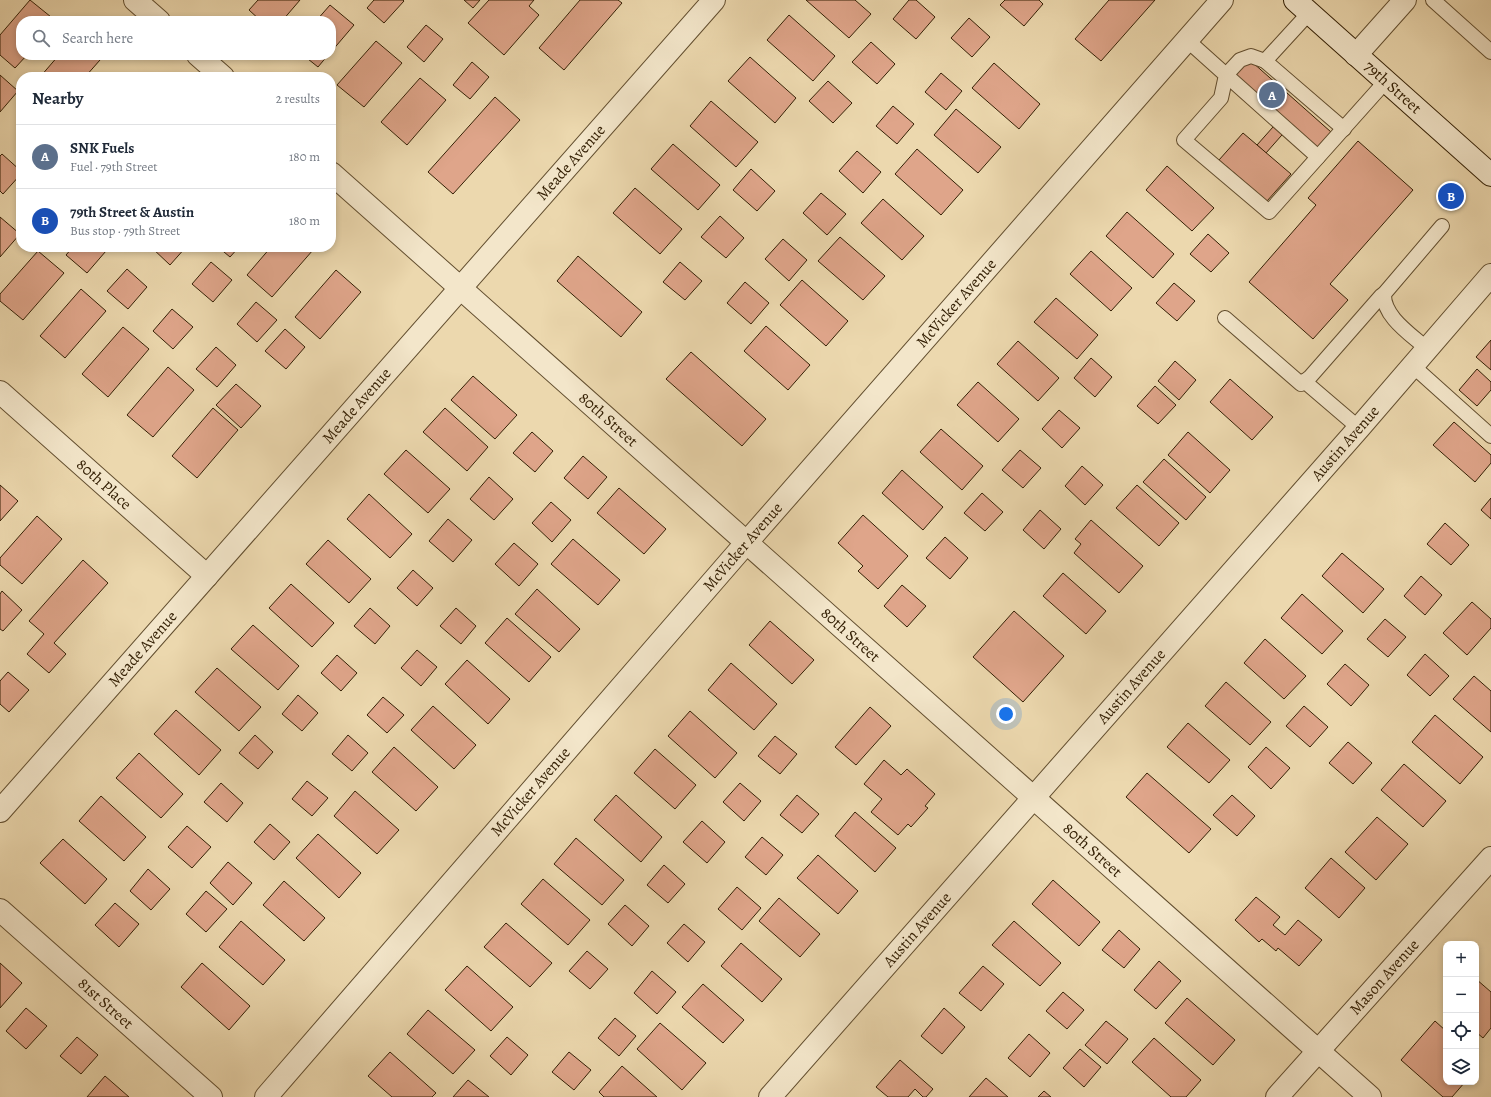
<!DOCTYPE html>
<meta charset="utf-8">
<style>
body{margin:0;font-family:Alegreya,serif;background:#f2f2f3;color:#1f2937}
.controls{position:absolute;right:12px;bottom:12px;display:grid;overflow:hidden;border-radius:8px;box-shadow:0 2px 6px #0003}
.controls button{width:36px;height:36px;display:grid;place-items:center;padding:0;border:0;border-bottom:1px solid #e0e1e3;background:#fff;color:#1f2937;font:20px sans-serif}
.you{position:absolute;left:1006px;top:714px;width:14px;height:14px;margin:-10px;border:3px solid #fff;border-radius:50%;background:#1a73e8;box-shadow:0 0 0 6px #1a73e833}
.badge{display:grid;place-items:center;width:26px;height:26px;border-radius:50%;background:#0f766e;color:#fff;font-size:13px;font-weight:700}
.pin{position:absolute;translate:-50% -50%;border:2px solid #fff;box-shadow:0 1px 4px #0006}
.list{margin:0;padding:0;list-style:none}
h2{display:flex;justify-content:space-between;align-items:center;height:52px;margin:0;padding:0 16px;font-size:17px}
h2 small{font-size:13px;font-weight:400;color:#747a83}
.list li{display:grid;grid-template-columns:26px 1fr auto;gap:12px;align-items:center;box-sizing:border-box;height:64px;padding:0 16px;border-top:1px solid #e0e1e3}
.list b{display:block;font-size:15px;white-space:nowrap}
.list p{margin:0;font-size:13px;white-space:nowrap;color:#747a83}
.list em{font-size:13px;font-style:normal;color:#747a83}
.icon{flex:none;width:22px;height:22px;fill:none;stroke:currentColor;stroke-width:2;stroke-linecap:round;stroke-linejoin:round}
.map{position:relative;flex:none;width:1491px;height:1097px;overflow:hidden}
.search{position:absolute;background:#fff;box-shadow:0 2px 6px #0003;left:16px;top:16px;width:320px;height:44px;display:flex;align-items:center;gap:10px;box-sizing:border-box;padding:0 14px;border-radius:16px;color:#747a83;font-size:15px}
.panel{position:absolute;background:#fff;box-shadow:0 2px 6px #0003;left:16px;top:72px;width:320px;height:180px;border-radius:16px}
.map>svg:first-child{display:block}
.building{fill:#dfa58a;stroke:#342005}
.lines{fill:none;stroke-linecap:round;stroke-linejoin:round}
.service-casing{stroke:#624e2f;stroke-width:16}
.minor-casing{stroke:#624e2f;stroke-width:24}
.secondary-casing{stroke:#342005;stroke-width:24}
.service{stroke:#f3e6ca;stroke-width:14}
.minor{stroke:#f3e6ca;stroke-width:22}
.secondary{stroke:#f3e6ca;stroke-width:22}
.labels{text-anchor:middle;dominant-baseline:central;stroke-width:3;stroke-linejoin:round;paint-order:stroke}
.street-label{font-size:16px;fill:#342005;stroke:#f3e6ca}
</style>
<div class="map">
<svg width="1491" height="1097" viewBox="0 0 1491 1097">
<rect width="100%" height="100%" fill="#ecd8ae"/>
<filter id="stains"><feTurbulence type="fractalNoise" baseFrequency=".005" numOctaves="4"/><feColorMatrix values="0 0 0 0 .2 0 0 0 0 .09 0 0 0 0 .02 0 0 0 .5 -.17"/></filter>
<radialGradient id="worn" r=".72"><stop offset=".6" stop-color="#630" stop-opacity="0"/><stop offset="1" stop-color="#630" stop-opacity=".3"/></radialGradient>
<g class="building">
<polygon points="30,0 56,21 21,21 21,55 27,55 15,68 0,55 0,35"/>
<polygon points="258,0 300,0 282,21 261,21 249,10"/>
<polygon points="374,0 403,0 404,1 384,23 367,8"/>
<polygon points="464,0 480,0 473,8"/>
<polygon points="489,0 534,0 529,6 539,15 504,55 468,23"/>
<polygon points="580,0 618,0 622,3 564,70 539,48"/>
<polygon points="806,0 855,0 871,14 849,38"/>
<polygon points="909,0 916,0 935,17 916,39 893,19"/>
<polygon points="1005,0 1039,0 1043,4 1024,26 1000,5"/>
<polygon points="1109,0 1155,0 1101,61 1075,39"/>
<polygon points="330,5 354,25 331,52 331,21 316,21"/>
<polygon points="789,15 835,56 813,81 767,40"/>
<polygon points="969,18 990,37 972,57 951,38"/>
<polygon points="426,25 443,39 424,62 407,47"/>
<polygon points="376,41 402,63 364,107 337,85"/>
<polygon points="871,42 895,64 877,84 852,62"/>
<polygon points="1243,54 1331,132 1315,150 1289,127 1266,153 1257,145 1281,118 1228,71"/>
<polygon points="59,55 95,55 100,60 85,77 40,77"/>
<polygon points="303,55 328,55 318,67"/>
<polygon points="750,57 796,98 775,123 728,81"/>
<polygon points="472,62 489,77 470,99 453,85"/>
<polygon points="994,63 1040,104 1019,129 972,88"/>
<polygon points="941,73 962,91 946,110 925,92"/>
<polygon points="0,75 18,91 0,112"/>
<polygon points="420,78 446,100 407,145 381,122"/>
<polygon points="828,81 852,103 833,123 809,101"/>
<polygon points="495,97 520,120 453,194 428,172"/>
<polygon points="711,101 758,142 736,167 690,126"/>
<polygon points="893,106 914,124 897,144 876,126"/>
<polygon points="956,109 1001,147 978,173 934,135"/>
<polygon points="1243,133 1291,174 1267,201 1219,160"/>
<polygon points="1358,141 1413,190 1330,284 1348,300 1313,339 1249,282 1316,205 1308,198"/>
<polygon points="673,144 720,185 698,210 651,169"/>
<polygon points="917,149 963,190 941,215 895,174"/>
<polygon points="857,151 881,172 863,193 839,171"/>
<polygon points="2,154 21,171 21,174 3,194 0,191 0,156"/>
<polygon points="1167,166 1214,208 1192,231 1146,190"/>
<polygon points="751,169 775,191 757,211 733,190"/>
<polygon points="635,188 682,229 660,254 613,213"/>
<polygon points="821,193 846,214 827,235 803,213"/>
<polygon points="883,199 924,236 902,260 861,223"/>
<polygon points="1127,212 1174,254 1153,278 1106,236"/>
<polygon points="720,216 744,238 726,258 701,237"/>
<polygon points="0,217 20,234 0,257"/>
<polygon points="1208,234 1229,253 1211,272 1190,254"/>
<polygon points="840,237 885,276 863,300 818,261"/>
<polygon points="783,239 807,260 789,281 765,259"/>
<polygon points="73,247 101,247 106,251 87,273 66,255"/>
<polygon points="151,247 186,247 170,265"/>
<polygon points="218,247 239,247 230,257"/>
<polygon points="271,247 311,247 313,250 272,297 247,275"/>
<polygon points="38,251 64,273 23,320 0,301 0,294"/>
<polygon points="1091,251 1132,288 1111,311 1070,274"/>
<polygon points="578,256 642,312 621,337 557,281"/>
<polygon points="211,262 232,280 213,302 192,284"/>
<polygon points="680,262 702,281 685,300 663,282"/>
<polygon points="127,269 147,287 128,309 107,291"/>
<polygon points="336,270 361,292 320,339 295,317"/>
<polygon points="802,280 848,321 826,346 780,305"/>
<polygon points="745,282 769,303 751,324 727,303"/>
<polygon points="1174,283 1195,301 1177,321 1156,303"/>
<polygon points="81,289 106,311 65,358 40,336"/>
<polygon points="1056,298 1098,335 1077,359 1034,322"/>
<polygon points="256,302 277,320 257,342 237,324"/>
<polygon points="172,309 193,327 173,349 153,331"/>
<polygon points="766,326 810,365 788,390 744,351"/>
<polygon points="123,327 149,349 108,397 82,374"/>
<polygon points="285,329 305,347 286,369 265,351"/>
<polygon points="1491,340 1491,370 1476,357"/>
<polygon points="1018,341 1059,378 1038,401 997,364"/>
<polygon points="216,347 236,365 217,387 196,369"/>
<polygon points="691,352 766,419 742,446 666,379"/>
<polygon points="1091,358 1112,377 1095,397 1074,378"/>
<polygon points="1175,361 1196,380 1179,400 1158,381"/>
<polygon points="168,367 194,390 153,437 127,415"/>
<polygon points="1477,369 1491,382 1491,390 1477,406 1459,390"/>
<polygon points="473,376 517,415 495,439 451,400"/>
<polygon points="1230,379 1273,417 1252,440 1210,402"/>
<polygon points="978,382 1019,419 998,442 957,405"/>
<polygon points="236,384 261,406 241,428 216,405"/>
<polygon points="1155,386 1176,405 1158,424 1137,406"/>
<polygon points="213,408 238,430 197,478 172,456"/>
<polygon points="445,408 488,447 467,471 423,432"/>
<polygon points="1059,410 1080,428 1062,448 1042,429"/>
<polygon points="1454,422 1491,455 1491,463 1475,482 1433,445"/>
<polygon points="941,429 983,466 962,490 920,452"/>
<polygon points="532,432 553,451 535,472 513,453"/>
<polygon points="1188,432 1230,470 1210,493 1168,455"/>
<polygon points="406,450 450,489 428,513 384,474"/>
<polygon points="1020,450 1041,468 1023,488 1002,470"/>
<polygon points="583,456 607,477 588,499 564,478"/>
<polygon points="1164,459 1206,497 1186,520 1143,482"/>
<polygon points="1082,466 1103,485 1085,505 1065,486"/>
<polygon points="902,470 943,507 923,530 882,493"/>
<polygon points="489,477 513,499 494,520 470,499"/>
<polygon points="0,485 18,501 0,521"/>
<polygon points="1137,485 1179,523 1159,546 1116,508"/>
<polygon points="619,488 666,529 644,554 597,513"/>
<polygon points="982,493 1003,512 985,531 964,513"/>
<polygon points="369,494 412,534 390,558 347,519"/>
<polygon points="1491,498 1491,519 1481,510"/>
<polygon points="551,502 571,520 552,542 532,523"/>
<polygon points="1040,510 1061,529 1044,549 1023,530"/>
<polygon points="863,515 908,556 878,589 858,571 863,566 838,543"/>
<polygon points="37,516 62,539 22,584 0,565 0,558"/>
<polygon points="448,519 472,540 453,562 429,541"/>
<polygon points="1091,520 1143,566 1119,593 1074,553 1081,544 1075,539"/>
<polygon points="1445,523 1469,545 1451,565 1427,544"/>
<polygon points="945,537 968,558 950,579 926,558"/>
<polygon points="573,539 620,580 598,605 551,564"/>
<polygon points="328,540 371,579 349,603 306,564"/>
<polygon points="514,543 538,564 519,586 495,564"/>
<polygon points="1342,553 1384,589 1363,613 1322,576"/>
<polygon points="83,560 108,583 54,643 66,654 49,673 27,654 44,634 29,621"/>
<polygon points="413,570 433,588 417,606 397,588"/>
<polygon points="1063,573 1106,611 1086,634 1043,596"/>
<polygon points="1421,576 1442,595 1425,615 1404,596"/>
<polygon points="291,584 334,623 312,647 269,608"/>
<polygon points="902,585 926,606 907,627 884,606"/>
<polygon points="537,589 580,629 559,652 515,614"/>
<polygon points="2,591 22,610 3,631 0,629 0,594"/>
<polygon points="1302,594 1343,631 1322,654 1281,618"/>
<polygon points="1472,602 1491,619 1491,628 1467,655 1443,633"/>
<polygon points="370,608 390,626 375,644 354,626"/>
<polygon points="456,608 476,626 461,644 440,626"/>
<polygon points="1014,611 1064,656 1023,702 973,657"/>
<polygon points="507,618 551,657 529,682 485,643"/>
<polygon points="1385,619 1406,637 1388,657 1367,639"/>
<polygon points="770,621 814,660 792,684 749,645"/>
<polygon points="253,625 299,666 278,690 231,649"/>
<polygon points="1265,639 1306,676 1284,699 1244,663"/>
<polygon points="417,650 437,667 421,686 401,668"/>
<polygon points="1425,654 1449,676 1430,696 1407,675"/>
<polygon points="337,655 357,673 341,691 321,673"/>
<polygon points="467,660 510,699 488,724 445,684"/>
<polygon points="731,663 777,704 754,730 708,690"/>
<polygon points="1345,664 1369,685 1351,706 1327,684"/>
<polygon points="217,668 261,707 239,731 195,692"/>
<polygon points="8,672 29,690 9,712 0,704 0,681"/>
<polygon points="1474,676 1491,691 1491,732 1453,699"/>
<polygon points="1226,682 1271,722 1250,745 1205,706"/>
<polygon points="298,695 318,713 302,731 282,714"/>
<polygon points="383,697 404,715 387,733 367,715"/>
<polygon points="433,706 476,745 454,769 411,730"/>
<polygon points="1304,706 1328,727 1310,747 1286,726"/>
<polygon points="870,707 891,726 856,765 835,747"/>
<polygon points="176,710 221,750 199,775 154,734"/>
<polygon points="690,711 737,753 715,778 668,736"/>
<polygon points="1435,715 1483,757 1460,784 1412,742"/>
<polygon points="1188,723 1230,760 1209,783 1167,747"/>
<polygon points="255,735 273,752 258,769 239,753"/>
<polygon points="348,735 368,753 352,771 332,754"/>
<polygon points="775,736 797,754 780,774 758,756"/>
<polygon points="1348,742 1372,763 1353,784 1329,763"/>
<polygon points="394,747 438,787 416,811 372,772"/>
<polygon points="1266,747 1290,768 1271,789 1248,767"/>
<polygon points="655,749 696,785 675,809 634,773"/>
<polygon points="139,753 183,794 161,818 116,778"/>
<polygon points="884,760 901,775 907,769 935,794 925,806 928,808 911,827 908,824 898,835 871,812 882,799 864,784"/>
<polygon points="1404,764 1446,801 1423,827 1381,790"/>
<polygon points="1147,773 1211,829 1189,853 1126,797"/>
<polygon points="307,781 328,798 312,816 292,799"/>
<polygon points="221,783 243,803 227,822 204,802"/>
<polygon points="740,783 761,801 744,821 723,802"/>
<polygon points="355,791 399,830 377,854 334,816"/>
<polygon points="616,795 662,837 641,862 594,820"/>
<polygon points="797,795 819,814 802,833 780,815"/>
<polygon points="1232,795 1255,816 1237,836 1213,815"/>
<polygon points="101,796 146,837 124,861 79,821"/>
<polygon points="855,812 896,848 875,872 835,836"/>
<polygon points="1377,817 1408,844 1376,880 1345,852"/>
<polygon points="702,821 725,842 707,863 683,842"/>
<polygon points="270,824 290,842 274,860 254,842"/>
<polygon points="187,826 211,847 192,868 168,847"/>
<polygon points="318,834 361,873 339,898 296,858"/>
<polygon points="762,837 783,855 766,875 745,857"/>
<polygon points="576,838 624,880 602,905 554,864"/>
<polygon points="63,839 107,879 85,904 40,863"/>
<polygon points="818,855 858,891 838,914 797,878"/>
<polygon points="1331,858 1365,888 1339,918 1305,888"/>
<polygon points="228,862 252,883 233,905 210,883"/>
<polygon points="664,865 685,884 668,903 647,885"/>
<polygon points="148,869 170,889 151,910 130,891"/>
<polygon points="543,879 590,920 568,945 521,904"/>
<polygon points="1053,880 1100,922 1079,946 1032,904"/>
<polygon points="284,881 325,918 304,941 263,905"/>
<polygon points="737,887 761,908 742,930 718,909"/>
<polygon points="206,891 227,909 206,932 186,914"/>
<polygon points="1256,897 1280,917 1273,925 1285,935 1298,920 1322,940 1299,966 1278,948 1276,951 1262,939 1259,942 1235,920"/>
<polygon points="779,898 820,934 800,957 759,921"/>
<polygon points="115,903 139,924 119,947 95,925"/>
<polygon points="625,905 649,926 632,946 608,924"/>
<polygon points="241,921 285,960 263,985 219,947"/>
<polygon points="1014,921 1061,963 1040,986 992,945"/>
<polygon points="506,923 552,963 530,987 484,947"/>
<polygon points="684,924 705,942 688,962 667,943"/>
<polygon points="1119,930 1140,949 1124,968 1102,950"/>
<polygon points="741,943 782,979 762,1002 721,966"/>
<polygon points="587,951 608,969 590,989 569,971"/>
<polygon points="1159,961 1181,981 1156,1009 1134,990"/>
<polygon points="0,963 22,983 0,1008"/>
<polygon points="202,963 250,1006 229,1030 181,987"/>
<polygon points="467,966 513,1007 491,1031 445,990"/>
<polygon points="983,966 1004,984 981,1011 959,993"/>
<polygon points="652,971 676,992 657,1014 634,993"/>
<polygon points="1476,979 1491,992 1491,1028 1483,1038 1476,1032"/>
<polygon points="703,984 744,1020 723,1043 682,1007"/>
<polygon points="1063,992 1084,1010 1067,1029 1046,1011"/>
<polygon points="1187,998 1235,1040 1213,1065 1165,1023"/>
<polygon points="26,1008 47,1026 26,1049 6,1031"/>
<polygon points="944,1008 965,1027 942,1054 921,1036"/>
<polygon points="428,1010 475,1050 453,1074 407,1034"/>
<polygon points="615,1018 636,1036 619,1056 598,1038"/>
<polygon points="1106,1021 1128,1039 1107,1064 1085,1045"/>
<polygon points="1435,1021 1446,1031 1446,1082 1465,1082 1452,1097 1443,1097 1401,1060"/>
<polygon points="660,1023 706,1063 682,1090 637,1049"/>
<polygon points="1029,1034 1050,1053 1030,1077 1008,1058"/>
<polygon points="77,1037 98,1055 81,1074 60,1056"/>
<polygon points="507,1037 528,1055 511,1075 490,1056"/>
<polygon points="1154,1038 1201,1080 1186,1097 1171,1097 1132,1062"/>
<polygon points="1080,1049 1101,1067 1084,1087 1063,1068"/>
<polygon points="390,1052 436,1093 432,1097 392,1097 368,1076"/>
<polygon points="569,1052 591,1070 574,1090 552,1072"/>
<polygon points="900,1060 933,1089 926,1097 923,1097 915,1089 908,1097 888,1097 876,1087"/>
<polygon points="622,1066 657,1097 604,1097 599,1092"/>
<polygon points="105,1076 129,1097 87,1097"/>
<polygon points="986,1078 1008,1097 969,1097"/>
<polygon points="468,1080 489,1097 453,1097"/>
<polygon points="1044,1091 1051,1097 1038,1097"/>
</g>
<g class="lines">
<defs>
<g id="service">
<polyline points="1433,0 1491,52"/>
<polyline points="1187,40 1226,75 1221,98 1184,140 1269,212 1386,81"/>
<polyline points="1265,61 1309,13"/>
<polyline points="1318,157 1226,75 1240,60 1251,56 1265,61 1344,129"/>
<polyline points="1225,318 1301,384 1310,377 1381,296 1384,294"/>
<path d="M1427 349C1412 335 1383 317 1384 294L1442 226"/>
<polyline points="1413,366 1491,436"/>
<polyline points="1304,381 1359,428"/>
</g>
<g id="minor">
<polyline points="135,0 159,21"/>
<polyline points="198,55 223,77"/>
<polyline points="1356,55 1405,0"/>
<path id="s1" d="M331 173 1370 1097"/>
<path id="s2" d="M0 392 207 576"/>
<path id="s3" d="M0 811 714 0"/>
<path id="s4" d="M0 910 211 1097"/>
<path id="s5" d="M266 1097 747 542 1222 0"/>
<path id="s6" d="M770 1097 1359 428 1491 275"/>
<path id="s7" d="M1277 1097 1491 858"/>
</g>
<g id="secondary">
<path id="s8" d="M1295 0 1491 175"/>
</g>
</defs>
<use href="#service" class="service-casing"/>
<use href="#minor" class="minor-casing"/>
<use href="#secondary" class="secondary-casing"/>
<use href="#service" class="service"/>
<use href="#minor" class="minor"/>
<use href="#secondary" class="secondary"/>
</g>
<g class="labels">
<g class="street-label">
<text stroke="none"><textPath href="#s8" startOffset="131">79th Street</textPath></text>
<text stroke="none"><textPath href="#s3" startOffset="864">Meade Avenue</textPath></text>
<text stroke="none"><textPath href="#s5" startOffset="1052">McVicker Avenue</textPath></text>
<text stroke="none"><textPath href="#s3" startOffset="540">Meade Avenue</textPath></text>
<text stroke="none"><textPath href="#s1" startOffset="371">80th Street</textPath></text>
<text stroke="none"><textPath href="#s6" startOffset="871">Austin Avenue</textPath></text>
<text stroke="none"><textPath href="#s2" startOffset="139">80th Place</textPath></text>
<text stroke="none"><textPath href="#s5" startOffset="728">McVicker Avenue</textPath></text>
<text stroke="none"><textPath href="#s1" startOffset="695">80th Street</textPath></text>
<text stroke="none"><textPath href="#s3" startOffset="216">Meade Avenue</textPath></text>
<text stroke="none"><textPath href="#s6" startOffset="547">Austin Avenue</textPath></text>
<text stroke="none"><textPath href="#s5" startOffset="404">McVicker Avenue</textPath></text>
<text stroke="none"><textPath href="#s1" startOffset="1019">80th Street</textPath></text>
<text stroke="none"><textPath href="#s6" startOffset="223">Austin Avenue</textPath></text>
<text stroke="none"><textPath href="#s7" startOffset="161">Mason Avenue</textPath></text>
<text stroke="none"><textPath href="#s4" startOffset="141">81st Street</textPath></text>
</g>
</g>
<rect width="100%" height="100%" filter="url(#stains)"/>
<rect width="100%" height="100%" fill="url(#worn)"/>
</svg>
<div class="controls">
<button>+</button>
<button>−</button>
<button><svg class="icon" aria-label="locate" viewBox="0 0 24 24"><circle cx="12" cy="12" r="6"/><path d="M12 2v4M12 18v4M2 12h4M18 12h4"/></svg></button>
<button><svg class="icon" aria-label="layers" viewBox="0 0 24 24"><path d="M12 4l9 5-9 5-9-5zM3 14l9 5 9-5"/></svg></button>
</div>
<div class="you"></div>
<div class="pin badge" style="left:1272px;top:95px;background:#5c6f8a">A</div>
<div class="pin badge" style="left:1451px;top:196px;background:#1a4fb4">B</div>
<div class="search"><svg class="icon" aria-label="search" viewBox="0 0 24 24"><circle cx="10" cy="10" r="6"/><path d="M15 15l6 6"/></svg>Search here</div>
<section class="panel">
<h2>Nearby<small>2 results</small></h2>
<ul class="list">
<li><span class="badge" style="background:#5c6f8a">A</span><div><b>SNK Fuels</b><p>Fuel · 79th Street</p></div><em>180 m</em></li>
<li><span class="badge" style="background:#1a4fb4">B</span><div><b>79th Street &amp; Austin</b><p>Bus stop · 79th Street</p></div><em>180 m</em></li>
</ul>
</section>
</div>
